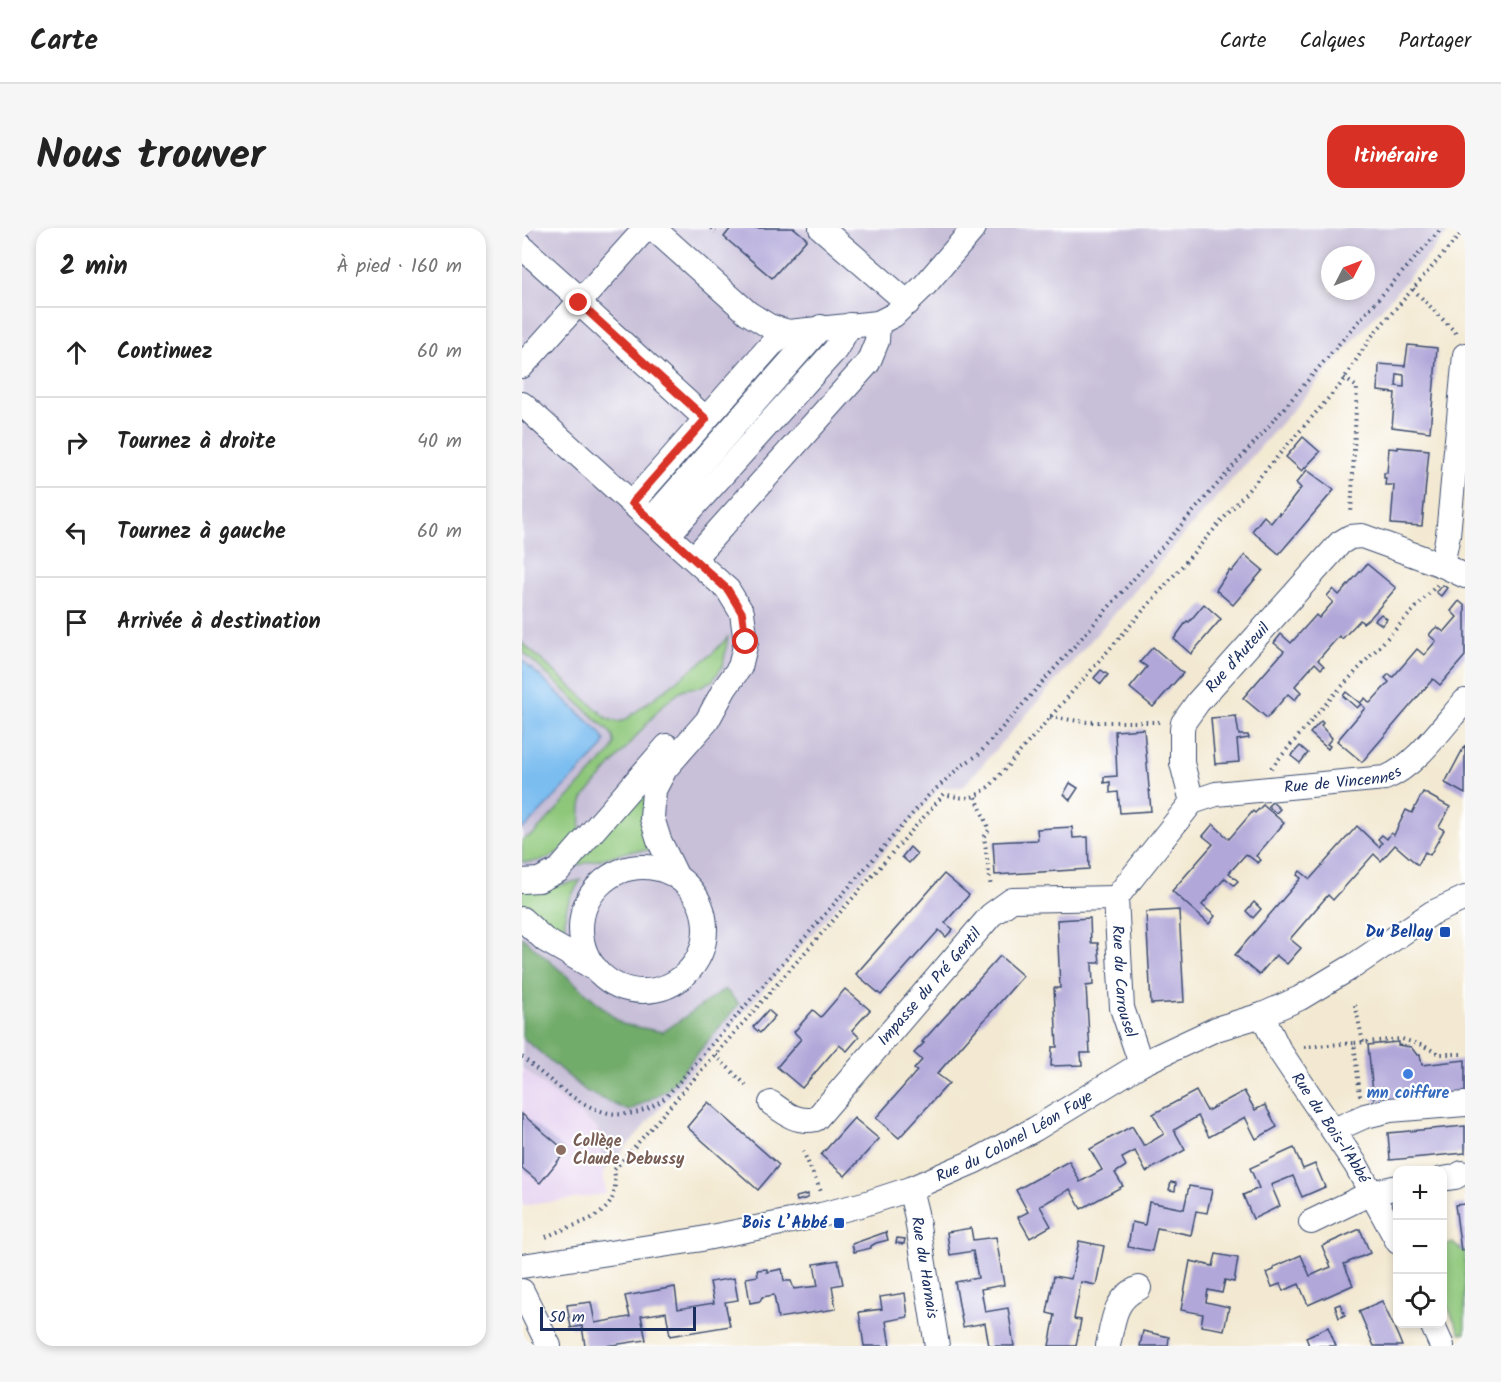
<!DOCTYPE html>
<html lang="fr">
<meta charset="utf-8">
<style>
body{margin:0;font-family:Kalam,sans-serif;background:#f6f6f6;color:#222}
.controls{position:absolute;right:18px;bottom:18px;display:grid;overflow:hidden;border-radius:12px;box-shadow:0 3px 9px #0003}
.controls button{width:54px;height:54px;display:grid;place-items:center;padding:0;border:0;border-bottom:2px solid #e0e0e0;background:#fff;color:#222;font:30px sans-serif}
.compass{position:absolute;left:799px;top:18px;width:54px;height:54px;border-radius:50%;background:#fff;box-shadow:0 3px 9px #0003;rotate:48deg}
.scale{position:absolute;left:18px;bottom:15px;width:156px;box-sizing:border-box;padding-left:6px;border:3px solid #1b2f5e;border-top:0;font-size:16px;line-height:21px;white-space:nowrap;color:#1b2f5e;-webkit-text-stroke:4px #fff;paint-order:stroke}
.stop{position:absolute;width:18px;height:18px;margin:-14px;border:4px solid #d93025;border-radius:50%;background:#fff}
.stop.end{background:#d93025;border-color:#fff;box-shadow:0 2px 6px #0008}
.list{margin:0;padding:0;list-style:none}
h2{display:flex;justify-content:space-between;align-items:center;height:78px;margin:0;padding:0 24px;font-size:26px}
h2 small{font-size:20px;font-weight:400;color:#767676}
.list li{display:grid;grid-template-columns:39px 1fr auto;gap:18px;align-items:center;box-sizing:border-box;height:90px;padding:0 24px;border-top:2px solid #e0e0e0}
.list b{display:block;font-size:22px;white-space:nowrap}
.list em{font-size:20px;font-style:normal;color:#767676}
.icon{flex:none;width:33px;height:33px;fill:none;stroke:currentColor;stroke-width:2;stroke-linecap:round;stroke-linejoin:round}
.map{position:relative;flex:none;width:943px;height:1118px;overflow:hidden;border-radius:18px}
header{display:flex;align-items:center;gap:36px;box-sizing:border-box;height:84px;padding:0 30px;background:#fff;border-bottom:2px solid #e0e0e0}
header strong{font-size:28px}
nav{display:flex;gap:33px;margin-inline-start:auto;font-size:21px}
.intro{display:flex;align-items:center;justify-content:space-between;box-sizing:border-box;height:144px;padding:0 36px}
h1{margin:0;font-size:42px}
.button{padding:15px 27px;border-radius:18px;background:#d93025;color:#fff;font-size:21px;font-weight:700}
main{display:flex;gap:36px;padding:0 36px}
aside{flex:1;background:#fff;border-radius:18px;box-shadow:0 3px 9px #0003}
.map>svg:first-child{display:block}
.built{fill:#e6d2f0}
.industrial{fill:#c8bfd8;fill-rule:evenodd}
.green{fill:#8ec77a;stroke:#547b6c;stroke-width:1.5}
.forest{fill:#72ac6a;stroke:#466e64;stroke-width:1.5}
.water{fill:#7bbdf0;stroke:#4b76a7;stroke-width:1.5}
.building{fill:#b1a7d9;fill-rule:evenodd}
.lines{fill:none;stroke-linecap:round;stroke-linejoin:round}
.minor-casing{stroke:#3b4b6f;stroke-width:26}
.path{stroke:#3b4b6f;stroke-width:4;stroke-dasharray:1.5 4.5;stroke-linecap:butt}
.minor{stroke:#fff;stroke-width:24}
.route{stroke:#d93025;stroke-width:8}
.transit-dot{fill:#1a4fb4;stroke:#fff;stroke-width:2}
.shop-dot{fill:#3f7fe0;stroke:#fff;stroke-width:2}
.education-dot{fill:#8d6e63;stroke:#fff;stroke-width:2}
.labels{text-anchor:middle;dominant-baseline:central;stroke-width:4.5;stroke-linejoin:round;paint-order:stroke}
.street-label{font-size:16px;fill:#1b2f5e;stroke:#fff}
.transit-label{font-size:16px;font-weight:bold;fill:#164399;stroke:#fff;text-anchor:end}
.shop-label{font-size:16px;font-weight:bold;fill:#366cbe;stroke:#fff}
.education-label{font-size:16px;font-weight:bold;fill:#785e54;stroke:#fff;text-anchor:start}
</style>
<header>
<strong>Carte</strong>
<nav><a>Carte</a><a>Calques</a><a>Partager</a></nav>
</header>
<div class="intro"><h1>Nous trouver</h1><a class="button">Itinéraire</a></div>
<main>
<aside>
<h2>2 min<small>À pied · 160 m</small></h2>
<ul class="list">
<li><svg class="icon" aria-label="ahead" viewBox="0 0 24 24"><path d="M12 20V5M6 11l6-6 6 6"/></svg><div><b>Continuez</b></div><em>60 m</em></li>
<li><svg class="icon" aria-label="right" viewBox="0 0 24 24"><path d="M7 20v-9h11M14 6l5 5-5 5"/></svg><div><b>Tournez à droite</b></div><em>40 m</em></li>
<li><svg class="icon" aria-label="left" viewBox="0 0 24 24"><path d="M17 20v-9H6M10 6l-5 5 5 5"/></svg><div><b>Tournez à gauche</b></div><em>60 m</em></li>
<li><svg class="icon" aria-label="arrive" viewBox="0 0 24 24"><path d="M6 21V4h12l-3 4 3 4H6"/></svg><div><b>Arrivée à destination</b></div></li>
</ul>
</aside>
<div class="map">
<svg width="943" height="1118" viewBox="0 0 943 1118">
<rect width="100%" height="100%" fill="#fff"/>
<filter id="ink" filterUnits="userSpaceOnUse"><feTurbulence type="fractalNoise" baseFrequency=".0167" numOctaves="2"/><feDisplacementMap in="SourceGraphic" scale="12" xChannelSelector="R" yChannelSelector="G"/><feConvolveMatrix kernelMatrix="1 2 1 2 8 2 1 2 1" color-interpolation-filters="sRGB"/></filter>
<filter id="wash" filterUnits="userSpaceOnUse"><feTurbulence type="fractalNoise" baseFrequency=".008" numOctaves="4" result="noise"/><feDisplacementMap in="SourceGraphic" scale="24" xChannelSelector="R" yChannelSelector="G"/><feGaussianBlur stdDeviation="1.35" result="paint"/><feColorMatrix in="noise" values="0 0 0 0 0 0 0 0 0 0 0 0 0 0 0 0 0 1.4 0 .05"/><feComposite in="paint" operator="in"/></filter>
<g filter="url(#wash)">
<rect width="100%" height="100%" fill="#f3e9d2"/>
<polygon class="built" points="0,840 75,900 84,966 0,978"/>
<path class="industrial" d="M0 0H930L441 559 418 560 82 944 75 900 0 840ZM808 27H844V63H808Z"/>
<g class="green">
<path d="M206 409 201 438 191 452 178 459 162 461 141 477 63 568C56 577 60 589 58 600 56 607 51 610 47 615 33 629 19 635 0 634V612L12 606 87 526C94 518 94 511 87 503L0 423V415L86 491 96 494 103 492 190 426Z"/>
<polygon points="125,554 131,622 109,623 53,638"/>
<path d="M59 652C51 664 44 675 43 690 42 697 44 704 40 710H35L0 678V662L39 657Z"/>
<polygon points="931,1015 939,1022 943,1022 943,1105 938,1105 921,1069 920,1017"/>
</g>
<polygon class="forest" points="0,709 100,796 141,804 203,761 217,776 145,862 107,883 64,863 0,809"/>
<polygon class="water" points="0,432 79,505 83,513 80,520 6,597 0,601"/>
<g id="blocks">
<g class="building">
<polygon points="209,0 272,0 285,11 250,50 202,9"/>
<path d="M886 117 915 120 908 204 870 199 873 165 856 163 857 136 883 138ZM875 146 882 147V159L874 158Z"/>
<polygon points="781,209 798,224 780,243 764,229"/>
<polygon points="876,219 907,222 900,298 869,296 872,257 863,257 864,250 862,250 862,245 865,245 867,220 876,221"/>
<polygon points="785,242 812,262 757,326 730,303 742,288 749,295 757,285 758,287 779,260 774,255"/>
<polygon points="723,327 741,342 711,377 694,362 707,342 709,344"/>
<polygon points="845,336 874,360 849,389 841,395 838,392 820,411 817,408 796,432 802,438 799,441 793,435 773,458 779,464 773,472 766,466 745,490 721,470 762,423 752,415 759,406 769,415 794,387 797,390 811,374 805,368 811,361 817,367"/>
<polygon points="921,357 925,360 919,368 914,364"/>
<polygon points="937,373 943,378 943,428 918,457 911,451 840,534 815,513 843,480 838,475 843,470 848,475 867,454 863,450 867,446 871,449 895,421 902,427 914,413 907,407 911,402 915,399 922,404 935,389 929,383"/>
<polygon points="682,376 699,391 669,426 652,411 665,393 667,394"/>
<polygon points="859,386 865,391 860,397 853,392"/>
<polygon points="631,419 661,445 631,479 608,460 625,439 618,434"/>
<polygon points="579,442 586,447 579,456 572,450"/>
<polygon points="824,464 839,476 835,480 821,468"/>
<polygon points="714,488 717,507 726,507 727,510 715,512 717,534 693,536 689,490"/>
<polygon points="799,493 801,495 799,498 810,510 805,516 808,518 806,521 788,505"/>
<polygon points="622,501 629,583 598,585 596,564 588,565 588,554 582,555 582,549 595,548 593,503"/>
<polygon points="943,517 943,566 923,555"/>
<polygon points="778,518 786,525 778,535 769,528"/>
<polygon points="548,555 556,560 548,572 542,566"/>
<polygon points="901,564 928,579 917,599 922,602 908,627 903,624 896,637 873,617 859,633 852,626 811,672 806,667 768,711 779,720 765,736 754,727 737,747 713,727 779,650 775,647 778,643 788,651 835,598 857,619 860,615 856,611 860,607 865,611 869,605 872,607 884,582 890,585"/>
<polygon points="750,574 758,581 754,585 746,578"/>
<polygon points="741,577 762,595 734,628 739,632 736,635 724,626 707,645 716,653 712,657 703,650 680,677 693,688 687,696 650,663 691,616 681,608 691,596 707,611 731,583 733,585"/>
<polygon points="550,599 551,610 566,609 567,641 473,647 471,614 516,612 515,601"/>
<polygon points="388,619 395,626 387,635 380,629"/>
<polygon points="422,646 447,667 423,695 431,701 424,709 417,702 359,767 334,746"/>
<polygon points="732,674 739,681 731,690 724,683"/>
<polygon points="657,682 662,774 629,776 624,684"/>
<polygon points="568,690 569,715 576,715 578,735 570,735 571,757 564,758 568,825 559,825 560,837 529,838 530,819 535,819 532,760 538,760 535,692"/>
<polygon points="478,728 501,748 415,846 427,855 377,910 354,890 395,843 392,841 400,832 392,825 402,815 400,814"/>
<polygon points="323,761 348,782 330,802 337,809 325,823 317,817 280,860 255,839 279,811 272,804 291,782 299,789"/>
<polygon points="246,782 253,788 238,805 231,799"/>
<polygon points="876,814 876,817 889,819 895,827 898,827 900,837 943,832 943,864 852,874 846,817"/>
<polygon points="674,863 685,883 722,863 733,882 743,877 755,899 734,911 723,889 687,909 676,888 652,902 663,922 624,944 613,923 600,930 604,938 593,945 601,958 559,981 548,961 518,978 529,998 508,1010 496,989 506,984 494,962 547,933 558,954 580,942 568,921 610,898 622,918 642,906 631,886"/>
<polygon points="186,874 257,937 236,962 165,899"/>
<polygon points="0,886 44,923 18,955 0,940"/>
<polygon points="332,890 357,911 323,948 299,927"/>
<polygon points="943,898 943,925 868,932 866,905"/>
<polygon points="772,920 781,941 793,936 803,959 780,969 771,948 749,957 758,978 731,991 721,967 737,960 728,940"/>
<polygon points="649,954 654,955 653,963 647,962"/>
<polygon points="667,958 690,962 685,985 674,983 669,1007 635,1000 630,1023 606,1019 610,994 623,997 627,974 662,981"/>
<polygon points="286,966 286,970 275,973 274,969"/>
<polygon points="943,976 943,1022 939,1023 933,977"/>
<polygon points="449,1000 451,1012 474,1009 482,1057 459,1061 463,1084 486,1080 492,1118 467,1118 463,1095 441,1099 433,1054 456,1050 451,1023 428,1027 425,1004"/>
<polygon points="838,1001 848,1025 822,1036 831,1057 786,1077 777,1056 761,1063 758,1056 750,1059 744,1045 752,1042 752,1039 779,1027 788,1048 799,1043 809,1039 800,1018"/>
<polygon points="364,1004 366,1012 354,1015 349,1018 349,1020 332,1024 330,1016"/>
<polygon points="375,1010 383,1011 382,1016 374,1015"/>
<polygon points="557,1013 582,1018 574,1057 559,1054 552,1091 559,1092 554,1118 527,1118 533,1087 525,1085 532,1048 549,1051"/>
<polygon points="694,1026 716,1030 712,1054 703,1052 700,1065 686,1062 684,1074 707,1079 702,1102 679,1098 681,1086 659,1082 668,1033 691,1038"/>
<polygon points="316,1032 321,1056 310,1058 314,1081 256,1090 252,1067 240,1069 238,1073 228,1075 224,1050 236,1048 235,1042 245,1041 245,1044 260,1041 262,1053 269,1053 272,1061 296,1058 292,1036"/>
<polygon points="212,1050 216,1072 203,1074 208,1098 148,1108 144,1084 119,1088 124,1112 84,1118 63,1118 60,1098 49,1100 45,1077 69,1074 73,1095 108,1089 103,1068 153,1059 156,1081 192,1075 188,1054"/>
<polygon points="383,1065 386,1089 364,1093 368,1118 342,1118 337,1084 360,1081 358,1069"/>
<polygon points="860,1073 876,1108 880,1118 852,1118 837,1083"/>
<polygon points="818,1076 823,1087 817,1090 813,1078"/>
<polygon points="806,1099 814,1118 787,1118 784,1109"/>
<polygon points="621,1103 647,1109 646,1118 618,1118"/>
</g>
</g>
</g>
<g filter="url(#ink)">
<use href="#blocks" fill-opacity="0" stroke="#3b4b6f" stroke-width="1.5"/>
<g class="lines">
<defs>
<g id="minor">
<polyline points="131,0 226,85 247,98 266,104 356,95 372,87 403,57 452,0"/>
<polyline points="299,0 386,75"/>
<polyline points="0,19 59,72"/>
<polyline points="57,75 184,191"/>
<polyline points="0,138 124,0"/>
<polyline points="0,176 206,362 220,385 224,414 218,439 203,460 185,493 143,541 132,562 130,590 137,612 155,649"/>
<polyline points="110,275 249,117 266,104"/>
<polyline points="129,292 299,99"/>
<polyline points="146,307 313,122 328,97"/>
<polyline points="172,330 346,135 355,113 356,95"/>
<polyline points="920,337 926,307 943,127"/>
<path id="s1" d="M670 574 694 566 863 550C894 538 921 498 943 473"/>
<circle cx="121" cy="701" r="62"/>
<polyline points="0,653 17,652 37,642 145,518"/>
<path id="s2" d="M594 670 670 574 660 535V502L661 495 676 474 818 315 828 309 840 308 920 337 943 348"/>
<path id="s3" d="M594 670 600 780 619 836"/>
<polyline points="0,691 23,712 74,741"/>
<path id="s4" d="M740 787 757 822 834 937 876 1014"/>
<path id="s5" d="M249 875C264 886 275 895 294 891L469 687 490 672 594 670"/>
<polyline points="812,902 843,888 868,882 943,876"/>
<polyline points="920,951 933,949 940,945"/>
<path id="s6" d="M388 961 394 985 415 1118"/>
<polyline points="789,994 849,965 876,959"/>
<path id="s7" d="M0 1038 174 1012 299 987 342 976 388 961 453 933 513 901 619 836 694 801 740 787 778 770 833 737 910 685 943 670"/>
<polyline points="0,1063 27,1118"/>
<polyline points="910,1096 920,1118"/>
<path d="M586 1118C591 1094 592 1070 617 1060"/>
</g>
</defs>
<use href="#minor" class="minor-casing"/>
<g class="path">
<polyline points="189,0 194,4"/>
<polyline points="891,61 937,108"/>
<polyline points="822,150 835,159 829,287"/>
<polyline points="528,489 565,494 640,494"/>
<polyline points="749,540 809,470 915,357"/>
<polyline points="454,569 467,602 462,608 469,660"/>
<polyline points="833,777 841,814"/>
<polyline points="782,819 832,815"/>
<polyline points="193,827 224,857"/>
<path d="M0 829C42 863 89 913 144 869L406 568 439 538 456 527 746 199 834 96 920 0"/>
<polyline points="838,868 832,815 880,811 902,818 917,826 943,826"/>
<polyline points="281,923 300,966"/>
<path d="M24 1009C57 992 101 992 92 942L422 566C446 572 450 572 469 557L818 157 849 109 943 1"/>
</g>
<use href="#minor" class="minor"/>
</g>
</g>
<g class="lines" filter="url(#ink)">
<polyline class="route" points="57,75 184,191 110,275 206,362 220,385 224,414"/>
</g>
<g class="transit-dot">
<rect x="917" y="698" width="12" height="12" rx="3"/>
<rect x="311" y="989" width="12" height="12" rx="3"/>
</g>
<circle class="shop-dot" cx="886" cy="846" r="6"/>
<circle class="education-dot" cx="39" cy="922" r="6"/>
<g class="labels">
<g class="street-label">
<text stroke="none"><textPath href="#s2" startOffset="288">Rue d'Auteuil</textPath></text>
<text stroke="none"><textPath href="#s1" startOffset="153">Rue de Vincennes</textPath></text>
<text stroke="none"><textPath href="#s3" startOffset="84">Rue du Carrousel</textPath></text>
<text stroke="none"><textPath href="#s5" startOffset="224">Impasse du Pré Gentil</textPath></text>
<text stroke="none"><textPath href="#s4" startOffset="132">Rue du Bois-l'Abbé</textPath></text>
<text stroke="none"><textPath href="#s7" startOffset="513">Rue du Colonel Léon Faye</textPath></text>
<text stroke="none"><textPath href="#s6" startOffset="80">Rue du Harnais</textPath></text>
</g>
<g class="transit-label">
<text x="911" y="704">Du Bellay</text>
<text x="305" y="995">Bois L’Abbé</text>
</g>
<g class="shop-label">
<text x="886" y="865">mn coiffure</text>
</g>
<g class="education-label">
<text x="51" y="913">Collège<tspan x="51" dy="18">Claude Debussy</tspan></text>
</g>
</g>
</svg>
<div class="controls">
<button>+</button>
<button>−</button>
<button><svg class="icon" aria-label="locate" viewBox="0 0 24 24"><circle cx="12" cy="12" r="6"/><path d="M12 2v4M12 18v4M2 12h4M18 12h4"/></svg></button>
</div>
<svg class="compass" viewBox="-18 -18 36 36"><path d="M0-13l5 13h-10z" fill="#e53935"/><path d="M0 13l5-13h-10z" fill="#767676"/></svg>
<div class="scale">50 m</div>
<div class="stop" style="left:224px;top:414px"></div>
<div class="stop end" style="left:57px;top:75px"></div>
</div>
</main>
